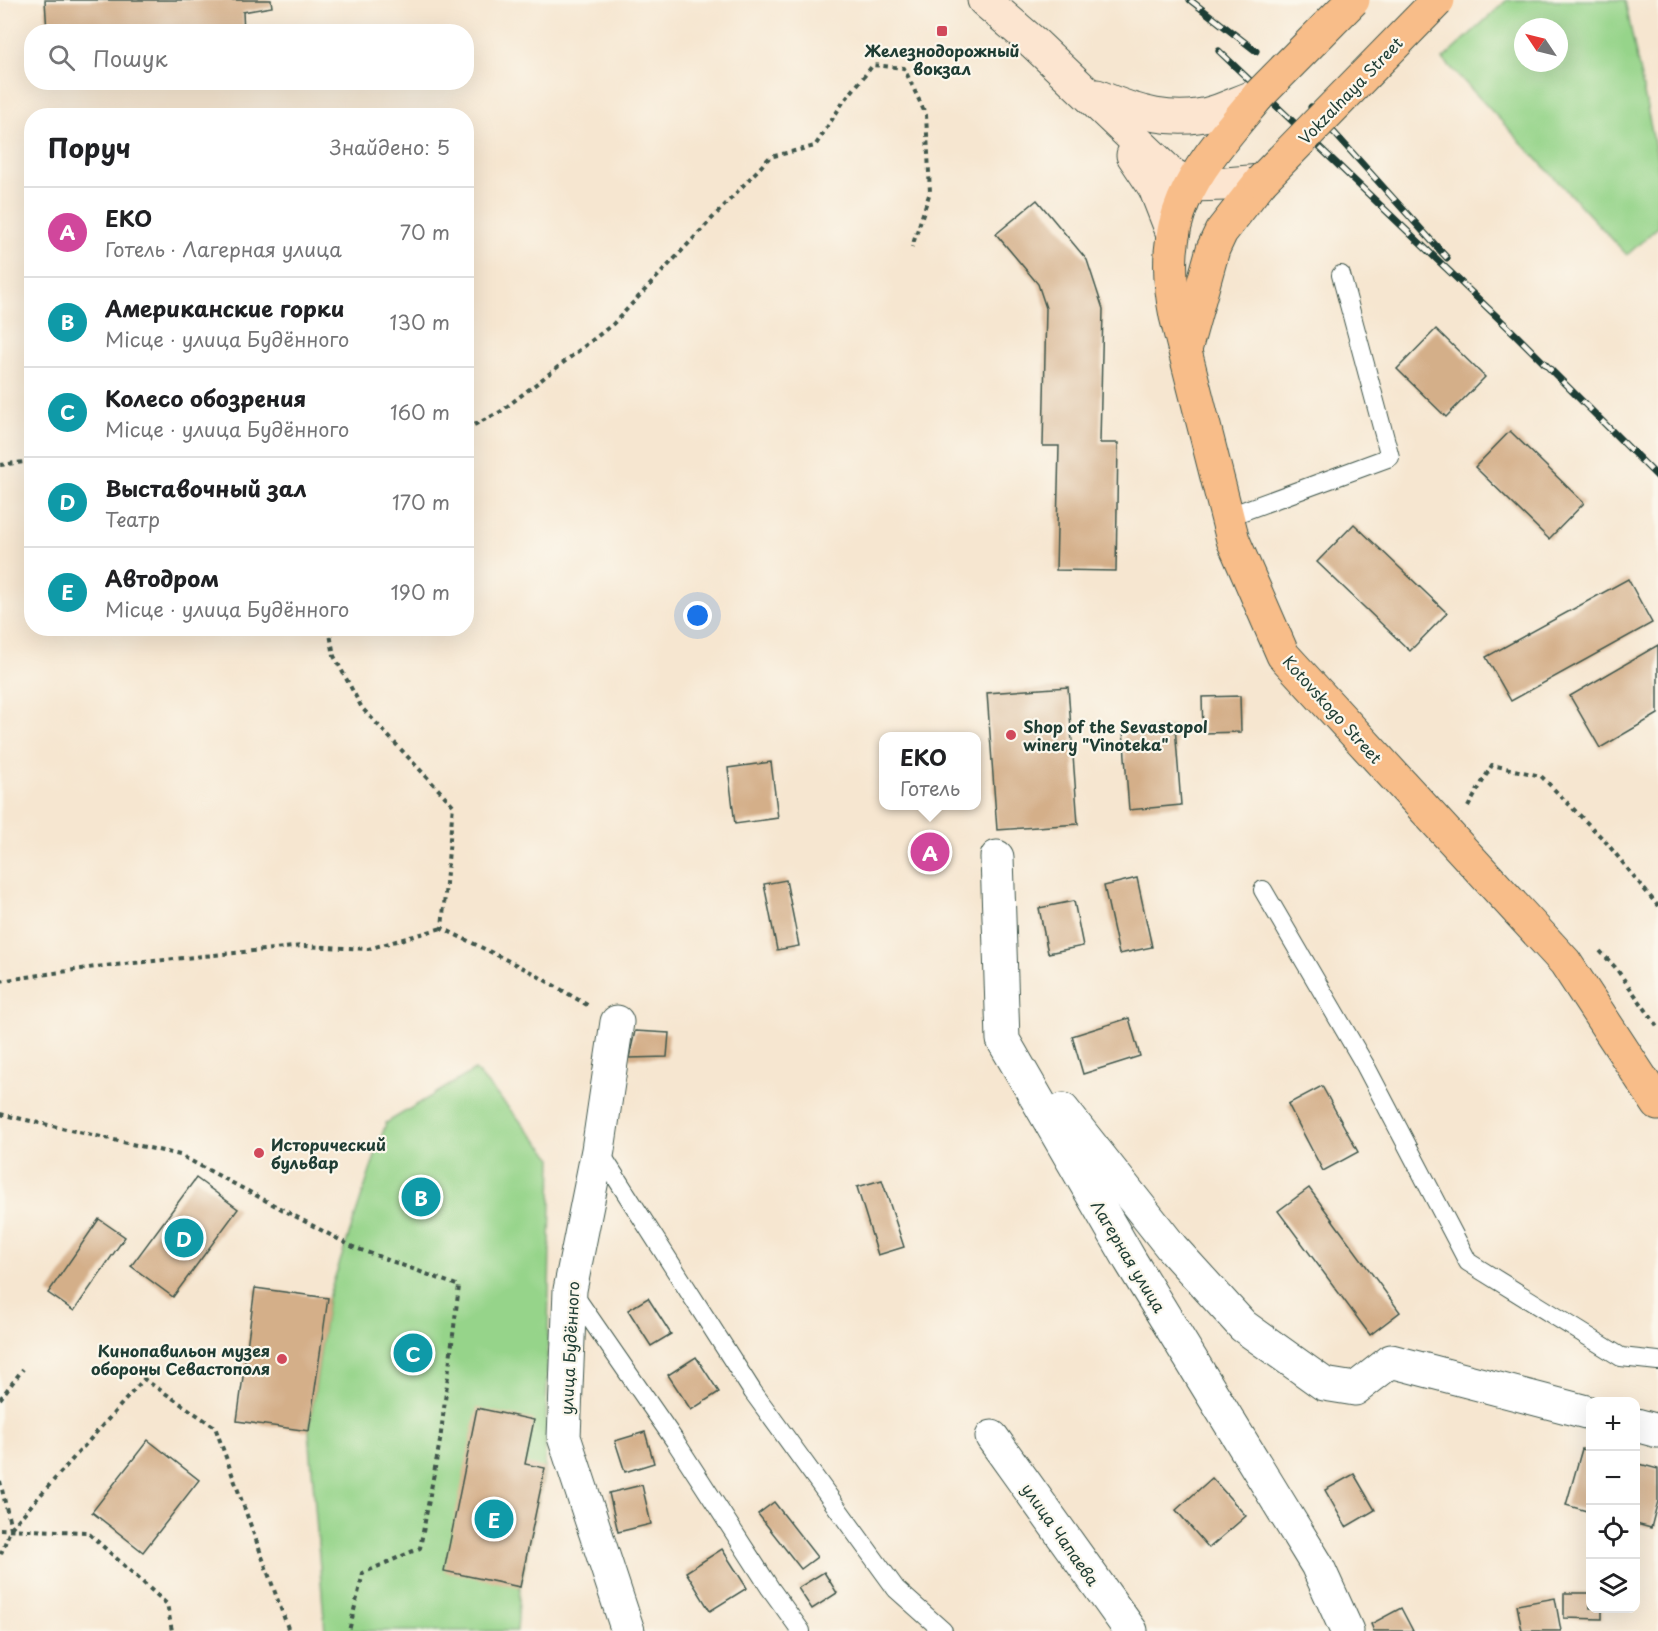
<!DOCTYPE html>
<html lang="uk">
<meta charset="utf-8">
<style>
body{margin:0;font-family:"Playpen Sans",sans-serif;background:#f2f2f2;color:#202124}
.controls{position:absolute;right:18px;bottom:18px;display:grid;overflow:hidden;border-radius:12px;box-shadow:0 6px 24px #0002}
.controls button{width:54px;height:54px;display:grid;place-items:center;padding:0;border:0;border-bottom:2px solid #e0e0e0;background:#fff;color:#202124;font:30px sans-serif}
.compass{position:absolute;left:1514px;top:18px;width:54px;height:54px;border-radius:50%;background:#fff;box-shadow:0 6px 24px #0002;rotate:305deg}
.you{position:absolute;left:698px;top:616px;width:21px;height:21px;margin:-15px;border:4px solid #fff;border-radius:50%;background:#1a73e8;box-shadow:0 0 0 9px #1a73e833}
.badge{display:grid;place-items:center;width:39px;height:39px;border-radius:50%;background:#d1495b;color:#fff;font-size:20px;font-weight:700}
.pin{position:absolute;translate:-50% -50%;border:3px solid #fff;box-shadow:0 2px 6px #0006}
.popup{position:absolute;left:879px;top:732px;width:102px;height:78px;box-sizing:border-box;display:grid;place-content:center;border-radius:12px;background:#fff;filter:drop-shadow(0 2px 4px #0005);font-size:20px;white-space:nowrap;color:#757577}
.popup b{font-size:22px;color:#202124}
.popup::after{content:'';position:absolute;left:50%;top:100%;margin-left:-12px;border:12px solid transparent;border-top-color:#fff}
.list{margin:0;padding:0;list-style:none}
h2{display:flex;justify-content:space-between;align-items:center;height:78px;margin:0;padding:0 24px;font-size:26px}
h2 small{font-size:20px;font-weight:400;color:#757577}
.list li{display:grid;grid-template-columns:39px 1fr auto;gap:18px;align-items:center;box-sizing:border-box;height:90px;padding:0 24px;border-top:2px solid #e0e0e0}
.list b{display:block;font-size:22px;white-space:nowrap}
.list p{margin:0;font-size:20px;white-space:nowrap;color:#757577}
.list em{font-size:20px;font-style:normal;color:#757577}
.icon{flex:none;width:33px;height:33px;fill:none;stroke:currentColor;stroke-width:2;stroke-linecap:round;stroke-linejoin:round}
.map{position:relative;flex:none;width:1658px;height:1631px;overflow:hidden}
.search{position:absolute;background:#fff;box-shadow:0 6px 24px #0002;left:24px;top:24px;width:450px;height:66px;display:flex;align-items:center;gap:15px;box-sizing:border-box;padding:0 21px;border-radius:24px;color:#757577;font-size:22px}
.panel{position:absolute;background:#fff;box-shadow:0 6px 24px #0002;left:24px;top:108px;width:450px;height:528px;border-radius:24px}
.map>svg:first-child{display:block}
.green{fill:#96d48a;stroke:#5a885f;stroke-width:1.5;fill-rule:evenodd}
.building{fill:#d4af89}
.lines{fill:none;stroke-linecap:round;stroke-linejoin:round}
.service-casing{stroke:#3f564b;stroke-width:20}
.minor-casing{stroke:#3f564b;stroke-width:35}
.secondary-casing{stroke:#3f564b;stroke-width:35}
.primary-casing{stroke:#3f564b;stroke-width:35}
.path{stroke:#3f564b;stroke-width:4;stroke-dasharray:4.5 4.5;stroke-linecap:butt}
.service{stroke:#fff;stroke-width:18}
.minor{stroke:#fff;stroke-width:33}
.secondary{stroke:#fce5d0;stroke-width:33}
.primary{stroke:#f8bd89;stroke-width:33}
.rail-casing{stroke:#1f3d34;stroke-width:7}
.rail{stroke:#fbf7ec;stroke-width:4.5;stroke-dasharray:14;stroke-linecap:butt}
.primary-bridge-casing{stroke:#3f564b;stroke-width:35;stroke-linecap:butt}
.primary-bridge{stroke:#f8bd89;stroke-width:33}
.poi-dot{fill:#d1495b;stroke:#fbf7ec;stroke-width:2}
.labels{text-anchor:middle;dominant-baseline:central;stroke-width:4.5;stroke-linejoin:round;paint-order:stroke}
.poi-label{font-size:16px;font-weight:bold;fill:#1f3d34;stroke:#fbf7ec;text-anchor:start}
.street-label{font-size:16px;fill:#1f3d34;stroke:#fbf7ec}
</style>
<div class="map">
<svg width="1658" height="1631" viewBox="0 0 1658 1631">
<rect width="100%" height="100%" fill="#fbf7ec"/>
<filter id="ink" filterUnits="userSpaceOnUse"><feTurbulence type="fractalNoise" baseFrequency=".0167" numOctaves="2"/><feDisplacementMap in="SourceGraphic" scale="12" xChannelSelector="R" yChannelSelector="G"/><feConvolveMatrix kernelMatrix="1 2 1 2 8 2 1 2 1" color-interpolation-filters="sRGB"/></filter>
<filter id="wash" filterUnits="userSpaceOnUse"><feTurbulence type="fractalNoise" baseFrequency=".008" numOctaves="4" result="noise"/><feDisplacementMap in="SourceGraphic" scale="24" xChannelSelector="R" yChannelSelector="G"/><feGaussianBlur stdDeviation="1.35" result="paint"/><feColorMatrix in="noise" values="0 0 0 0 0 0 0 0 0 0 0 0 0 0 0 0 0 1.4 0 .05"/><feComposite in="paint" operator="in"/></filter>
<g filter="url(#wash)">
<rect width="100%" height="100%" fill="#f6e6d0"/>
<g class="green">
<path d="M1507 0H1625L1658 162V227L1627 255 1443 59ZM1523 27H1559V63H1523Z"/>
<polygon points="475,1070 552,1157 545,1468 520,1587 517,1631 325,1631 309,1431 328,1298 386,1123"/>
</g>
<g id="blocks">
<g class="building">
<polygon points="45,0 271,0 272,7 243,12 244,32 47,32"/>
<polygon points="1037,200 1087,260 1103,309 1100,443 1118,443 1116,571 1056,570 1059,446 1043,446 1046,308 1038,284 996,234"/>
<polygon points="1436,329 1485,377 1446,417 1397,369"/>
<polygon points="1510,431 1584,503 1549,539 1475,467"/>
<polygon points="1354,524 1447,613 1410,651 1317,562"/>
<polygon points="1628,579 1652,623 1511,701 1486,657"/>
<polygon points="1658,645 1658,714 1600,748 1570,696"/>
<polygon points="1068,687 1078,824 997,830 987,693"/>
<polygon points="1240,696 1241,732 1203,733 1202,697"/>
<polygon points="1175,726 1181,805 1129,810 1123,730"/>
<polygon points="771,762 778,818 735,824 728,768"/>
<polygon points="1137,878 1152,947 1119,954 1104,886"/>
<polygon points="786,880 799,946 777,950 764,884"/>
<polygon points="1074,901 1083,946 1048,953 1039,908"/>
<polygon points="1129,1018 1140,1056 1083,1074 1072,1036"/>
<polygon points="635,1031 669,1033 667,1057 629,1058"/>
<polygon points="1322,1086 1358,1152 1323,1171 1288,1104"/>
<polygon points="196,1178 238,1209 173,1297 131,1266"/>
<polygon points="882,1180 904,1247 878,1255 857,1187"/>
<polygon points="1309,1188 1400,1312 1370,1335 1278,1211"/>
<polygon points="99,1219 125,1237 74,1311 48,1293"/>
<polygon points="255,1288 328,1298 309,1431 237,1421"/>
<polygon points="648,1298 671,1334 651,1346 628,1310"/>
<polygon points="696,1357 719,1392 691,1410 668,1375"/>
<polygon points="477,1408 534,1420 525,1464 545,1468 520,1587 444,1571"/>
<polygon points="645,1432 654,1463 625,1472 615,1441"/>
<polygon points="148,1440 199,1480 143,1552 92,1512"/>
<polygon points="1582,1449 1590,1451 1590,1512 1566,1505"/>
<polygon points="1636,1463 1658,1469 1658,1501 1651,1528 1636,1524"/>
<polygon points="1354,1474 1375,1510 1346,1527 1325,1490"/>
<polygon points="1212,1478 1246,1516 1209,1548 1176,1510"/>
<polygon points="642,1485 651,1524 618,1532 609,1493"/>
<polygon points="774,1502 817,1557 801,1569 758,1514"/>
<polygon points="722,1549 747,1588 710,1611 686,1572"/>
<polygon points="824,1572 837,1593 812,1609 798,1588"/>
<polygon points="1564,1593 1590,1593 1590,1608 1602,1608 1602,1619 1564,1618"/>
<polygon points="1555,1598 1561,1631 1522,1631 1517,1605"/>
<polygon points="1401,1608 1413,1631 1374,1631 1371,1624"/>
</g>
</g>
</g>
<g filter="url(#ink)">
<use href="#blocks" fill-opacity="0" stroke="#3f564b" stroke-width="1.5"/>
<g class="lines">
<defs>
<g id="service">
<polyline points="1227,517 1390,457 1341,275"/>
<polyline points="1263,890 1365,1065 1468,1262 1621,1357 1658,1361"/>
<polyline points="599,1151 753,1392 896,1589 943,1631"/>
<polyline points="572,1292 675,1441 770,1588 801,1631"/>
</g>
<g id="minor">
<polyline points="997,857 1003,1040 1130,1260 1317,1565 1347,1631"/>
<polyline points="617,1022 598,1150 570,1290 564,1437 628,1631"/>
<polyline points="1063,1110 1172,1248 1243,1326 1324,1384 1355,1389 1391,1361 1590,1413"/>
<polyline points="1636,1425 1658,1431"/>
<polyline points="992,1437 1131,1631"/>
</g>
<g id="secondary">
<polyline points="984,0 1035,44 1171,174 1190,185 1226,184 1261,181"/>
<path d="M1097 96C1134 112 1175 125 1215 112 1230 107 1244 100 1259 95"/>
<polyline points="1133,155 1155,188 1173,234"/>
</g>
<g id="primary">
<path d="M1259 95C1197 170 1155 211 1176 316L1233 540 1283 655 1565 962 1658 1104"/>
<polyline points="1185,350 1213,249 1221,232 1261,181"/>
</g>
</defs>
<use href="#service" class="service-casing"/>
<use href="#minor" class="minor-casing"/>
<use href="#secondary" class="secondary-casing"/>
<use href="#primary" class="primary-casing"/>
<g class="path">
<polyline points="466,429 500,412 613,324 770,157 815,146 842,104 873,65 904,68 926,115 930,192 912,247"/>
<polyline points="0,465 32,461"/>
<polyline points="329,628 334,656 362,708 453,805 442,928 531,972 589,1006"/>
<polyline points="1468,807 1492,765 1541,776 1605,841 1658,906"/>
<polyline points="1600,951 1615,967 1658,1027"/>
<polyline points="0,981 95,967 303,946 368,949 442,928"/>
<polyline points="0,1114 180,1155 353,1247 459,1286 440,1441 420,1548 363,1573 349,1631"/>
<polyline points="0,1399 23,1369"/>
<polyline points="0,1481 11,1528 0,1556"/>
<polyline points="11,1528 144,1379 215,1427 289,1631"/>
<polyline points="0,1529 87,1532 167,1604 172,1631"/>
</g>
<use href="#service" class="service"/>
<use href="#minor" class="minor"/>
<use href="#secondary" class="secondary"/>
<use href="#primary" class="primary"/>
<defs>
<g id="rail">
<polyline points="1190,0 1256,51"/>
<polyline points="1219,51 1516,335 1658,477"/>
<polyline points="1311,107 1447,258"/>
</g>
</defs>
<use href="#rail" class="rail-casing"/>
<use href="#rail" class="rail"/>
<defs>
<g id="primary-bridge">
<polyline points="1259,95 1353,0"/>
<polyline points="1261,181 1438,0"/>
</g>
</defs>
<use href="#primary-bridge" class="primary-bridge-casing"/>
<use href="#primary-bridge" class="primary-bridge"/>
</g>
</g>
<g class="poi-dot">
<rect x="936" y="25" width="12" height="12" rx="3"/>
<circle cx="1011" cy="735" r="6"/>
<circle cx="259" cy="1153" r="6"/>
<circle cx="282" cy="1359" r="6"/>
</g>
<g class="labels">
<g class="poi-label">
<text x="942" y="50" text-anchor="middle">Железнодорожный<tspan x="942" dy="18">вокзал</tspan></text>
<text x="1023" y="726">Shop of the Sevastopol<tspan x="1023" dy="18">winery "Vinoteka"</tspan></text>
<text x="271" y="1144">Исторический<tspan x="271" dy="18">бульвар</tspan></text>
<text x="270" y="1350" text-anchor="end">Кинопавильон музея<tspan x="270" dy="18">обороны Севастополя</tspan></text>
</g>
<g class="street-label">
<text transform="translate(1350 90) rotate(-46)">Vokzalnaya Street</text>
<text transform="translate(1333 709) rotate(48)">Kotovskogo Street</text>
<text transform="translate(1129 1256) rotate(59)">Лагерная улица</text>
<text transform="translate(569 1348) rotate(-87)">улица Будённого</text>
<text transform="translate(1061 1534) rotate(55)">улица Чапаева</text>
</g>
</g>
</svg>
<div class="controls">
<button>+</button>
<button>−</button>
<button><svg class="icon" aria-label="locate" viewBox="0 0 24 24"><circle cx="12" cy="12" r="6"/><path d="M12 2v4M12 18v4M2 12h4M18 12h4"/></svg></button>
<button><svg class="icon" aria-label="layers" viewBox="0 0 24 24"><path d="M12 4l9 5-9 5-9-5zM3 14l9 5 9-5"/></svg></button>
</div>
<svg class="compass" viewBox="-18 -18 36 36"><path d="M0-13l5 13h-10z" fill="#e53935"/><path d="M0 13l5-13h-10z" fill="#757577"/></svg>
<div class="you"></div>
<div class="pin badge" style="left:930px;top:852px;background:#d1479c">A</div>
<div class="popup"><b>EKO</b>Готель</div>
<div class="pin badge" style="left:421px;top:1197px;background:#0f9aa8">B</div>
<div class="pin badge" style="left:413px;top:1353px;background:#0f9aa8">C</div>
<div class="pin badge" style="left:184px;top:1238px;background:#0f9aa8">D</div>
<div class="pin badge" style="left:494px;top:1519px;background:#0f9aa8">E</div>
<div class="search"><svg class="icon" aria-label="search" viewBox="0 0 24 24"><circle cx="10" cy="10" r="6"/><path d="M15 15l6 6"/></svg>Пошук</div>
<section class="panel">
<h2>Поруч<small>Знайдено: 5</small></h2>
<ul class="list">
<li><span class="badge" style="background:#d1479c">A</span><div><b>EKO</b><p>Готель · Лагерная улица</p></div><em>70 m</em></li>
<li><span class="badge" style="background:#0f9aa8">B</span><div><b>Американские горки</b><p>Місце · улица Будённого</p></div><em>130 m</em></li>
<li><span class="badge" style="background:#0f9aa8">C</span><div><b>Колесо обозрения</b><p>Місце · улица Будённого</p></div><em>160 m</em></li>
<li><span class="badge" style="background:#0f9aa8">D</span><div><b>Выставочный зал</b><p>Театр</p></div><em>170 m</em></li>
<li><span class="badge" style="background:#0f9aa8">E</span><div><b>Автодром</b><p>Місце · улица Будённого</p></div><em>190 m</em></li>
</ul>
</section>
</div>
